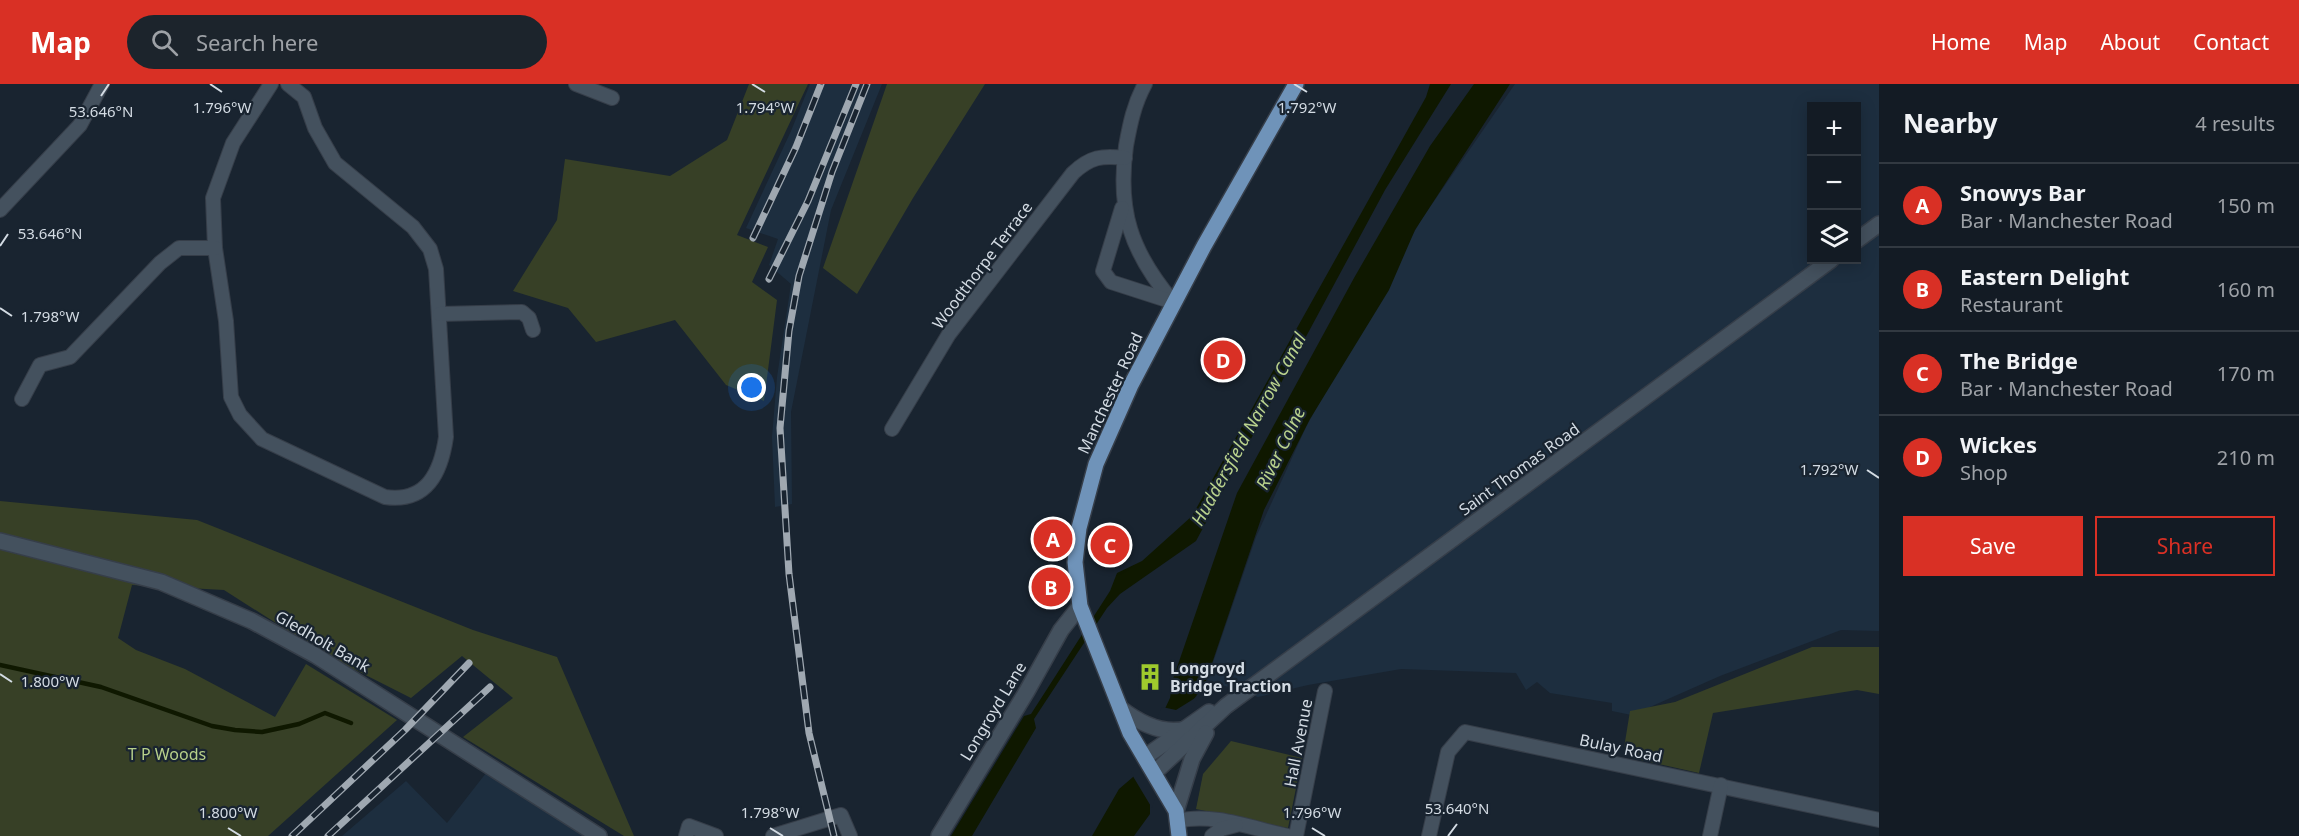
<!DOCTYPE html>
<meta charset="utf-8">
<style>
body{margin:0;font-family:"Noto Sans",sans-serif;background:#1c242c;color:#f1f3f6}
.controls{position:absolute;right:18px;top:18px;display:grid;overflow:hidden;border-radius:0px;box-shadow:0 3px 15px #0003}
.controls button{width:54px;height:54px;display:grid;place-items:center;padding:0;border:0;border-bottom:2px solid #323941;background:#131b24;color:#f1f3f6;font:30px sans-serif}
.you{position:absolute;left:752px;top:304px;width:21px;height:21px;margin:-15px;border:4px solid #fff;border-radius:50%;background:#1a73e8;box-shadow:0 0 0 9px #1a73e833}
.badge{display:grid;place-items:center;width:39px;height:39px;border-radius:50%;background:#d93025;color:#fff;font-size:20px;font-weight:700}
.pin{position:absolute;translate:-50% -50%;border:3px solid #fff;box-shadow:0 2px 6px #0006}
.list{margin:0;padding:0;list-style:none}
h2{display:flex;justify-content:space-between;align-items:center;height:78px;margin:0;padding:0 24px;font-size:26px}
h2 small{font-size:20px;font-weight:400;color:#9da1a6}
.list li{display:grid;grid-template-columns:39px 1fr auto;gap:18px;align-items:center;box-sizing:border-box;height:84px;padding:0 24px;border-top:2px solid #323941}
.list b{display:block;font-size:22px;white-space:nowrap}
.list p{margin:0;font-size:20px;white-space:nowrap;color:#9da1a6}
.list em{font-size:20px;font-style:normal;color:#9da1a6}
.actions{display:flex;gap:12px;padding:18px 24px}
.actions a{flex:1;padding:14px 0;border:2px solid #d93025;border-radius:0px;text-align:center;font-size:21px;color:#d93025}
.actions .main{background:#d93025;color:#fff}
.icon{flex:none;width:33px;height:33px;fill:none;stroke:currentColor;stroke-width:2;stroke-linecap:round;stroke-linejoin:round}
.map{position:relative;flex:none;width:1879px;height:752px;overflow:hidden}
header{display:flex;align-items:center;gap:36px;box-sizing:border-box;height:84px;padding:0 30px;background:#d93025;color:#fff}
header strong{font-size:28px}
nav{display:flex;gap:33px;margin-inline-start:auto;font-size:21px}
.search{width:420px;height:54px;background:#1c242c;display:flex;align-items:center;gap:15px;box-sizing:border-box;padding:0 21px;border-radius:33px;color:#9da1a6;font-size:22px}
main{display:flex}
aside{flex:1;background:#131b24}
.map>svg:first-child{display:block}
.built{fill:#1d2e3f;fill-rule:evenodd}
.green{fill:#374026}
.water{fill:#0f1800}
.pier{fill:#192430}
.lines{fill:none;stroke-linecap:round;stroke-linejoin:round}
.stream{stroke:#0f1800;stroke-width:4.5}
.minor-casing{stroke:#363e49;stroke-width:16}
.tertiary-casing{stroke:#363e49;stroke-width:18}
.secondary-casing{stroke:#363e49;stroke-width:18}
.primary-casing{stroke:#363e49;stroke-width:18}
.minor{stroke:#44515e;stroke-width:14}
.tertiary{stroke:#44515e;stroke-width:15}
.secondary{stroke:#44515e;stroke-width:15}
.primary{stroke:#6f93b9;stroke-width:15}
.rail-casing{stroke:#9fa8b1;stroke-width:7}
.rail{stroke:#192430;stroke-width:4.5;stroke-dasharray:14;stroke-linecap:butt}
.ticks{fill:none;stroke:#d3dbe3;stroke-width:2}
.labels{text-anchor:middle;dominant-baseline:central;stroke-width:4.5;stroke-linejoin:round;paint-order:stroke}
.street-label{font-size:16px;fill:#d3dbe3;stroke:#192430}
.poi-label{font-size:16px;font-weight:bold;fill:#d3dbe3;stroke:#192430;text-anchor:start}
.park-label{font-size:16px;fill:#b7d08a;stroke:#192430}
.water-label{font-size:18px;font-style:italic;fill:#bad38d;stroke:#192430}
.ticks-label{font-size:15px;text-anchor:middle;fill:#d3dbe3;stroke:#192430;stroke-width:4.5;stroke-linejoin:round;paint-order:stroke}
</style>
<header>
<strong>Map</strong>
<div class="search"><svg class="icon" aria-label="search" viewBox="0 0 24 24"><circle cx="10" cy="10" r="6"/><path d="M15 15l6 6"/></svg>Search here</div>
<nav><a>Home</a><a>Map</a><a>About</a><a>Contact</a></nav>
</header>
<main>
<div class="map">
<svg width="1879" height="752" viewBox="0 0 1879 752">
<rect width="100%" height="100%" fill="#192430"/>
<g class="built">
<polygon points="810,0 882,0 831,126 791,328 792,420 775,423 772,353 777,293 791,200 769,181 778,155 746,144 791,47"/>
<path d="M1515 0H1879V547L1841 546 1720 592 1650 623 1646 634 1612 627V619L1550 609 1537 598 1526 606 1516 589 1401 585 1308 601 1258 613 1207 596 1256 453 1306 343 1421 136ZM1812 22H1856V176H1812Z"/>
<polygon points="490,684 585,752 342,752 406,697 447,739"/>
</g>
<g class="green">
<polygon points="749,0 808,0 737,151 768,163 752,198 777,216 764,317 726,301 675,236 596,258 568,224 513,207 557,136 565,75 670,92 727,56"/>
<polygon points="887,0 985,0 913,114 857,210 823,184"/>
<polygon points="0,417 197,436 473,546 557,573 634,752 624,752 463,653 513,614 462,572 411,614 326,571 224,506 132,501 118,554 136,566 185,585 275,633 306,580 397,636 268,752 0,752"/>
<polygon points="1812,563 1879,563 1879,610 1857,606 1713,629 1699,689 1632,674 1624,664 1630,627 1675,618"/>
<polygon points="1231,657 1302,674 1288,744 1196,725 1203,690"/>
</g>
<g class="water">
<polygon points="1430,0 1451,0 1385,106 1196,457 1120,510 1107,524 1034,635 1036,644 972,752 951,752 1024,632 1031,630 1110,507 1117,489 1142,477 1192,432 1426,13"/>
<polygon points="1474,0 1510,0 1415,146 1389,206 1310,335 1264,426 1205,600 1186,626 1150,716 1150,730 1134,752 1092,752 1119,705 1133,693 1170,614 1173,595 1237,409 1354,194 1430,62"/>
</g>
<polygon class="pier" points="1200,611 1175,650 1152,724 1131,689 1162,623 1176,626"/>
<g class="lines">
<polyline class="stream" points="0,581 101,603 212,642 235,646 262,648 299,640 325,629 351,639"/>
<defs>
<g id="minor">
<path d="M271 0 233 59 213 114 215 164 226 237 231 313 240 331 262 355 385 413C427 419 441 388 446 353L436 185 430 165 413 143 335 79 315 44 304 13 288 0"/>
<polyline points="576,0 612,14"/>
<path d="M1145 0C1134 20 1130 40 1126 62 1117 127 1131 168 1173 218"/>
<polyline points="1122,124 1103,187 1111,198 1173,218"/>
<polyline points="0,126 80,41 102,0"/>
<polyline points="440,230 522,228 529,234 533,246"/>
<polyline points="22,315 40,281 70,273 160,179 179,164 215,164"/>
<path d="M892 345 949 250 1073 89C1090 73 1102 71 1125 74"/>
<path d="M1178 737C1212 728 1254 745 1288 752"/>
<polyline points="686,752 689,742 716,752"/>
<polyline points="773,752 841,731 850,752"/>
<polyline points="1212,752 1221,745 1236,741"/>
<polyline points="1296,752 1325,607"/>
<polyline points="1429,752 1448,668 1465,648 1879,736"/>
<polyline points="1710,752 1721,701"/>
</g>
<g id="tertiary">
<polyline points="0,457 161,498 252,537 315,571 599,752"/>
<polyline points="939,752 1027,607 1061,546 1080,522"/>
</g>
<g id="secondary">
<polyline points="1856,157 1879,140"/>
<path d="M1120 624C1138 638 1162 651 1186 645"/>
<polyline points="1145,673 1209,628"/>
<polyline points="1154,689 1226,622 1831,176"/>
<polyline points="1176,727 1192,675 1206,649"/>
</g>
<polyline id="primary" points="1179,752 1176,727 1130,649 1080,522 1075,478 1079,444 1096,380 1131,301 1204,162 1296,0"/>
</defs>
<use href="#minor" class="minor-casing"/>
<use href="#tertiary" class="tertiary-casing"/>
<use href="#secondary" class="secondary-casing"/>
<use href="#primary" class="primary-casing"/>
<use href="#minor" class="minor"/>
<use href="#tertiary" class="tertiary"/>
<use href="#secondary" class="secondary"/>
<use href="#primary" class="primary"/>
<defs>
<g id="rail">
<polyline points="753,154 796,63 821,0"/>
<polyline points="769,195 808,117 856,0"/>
<polyline points="292,752 405,646 469,579"/>
<polyline points="328,752 490,603"/>
<polyline points="834,752 809,649 789,490 780,344 789,247 799,192 832,88 867,0"/>
</g>
</defs>
<use href="#rail" class="rail-casing"/>
<use href="#rail" class="rail"/>
</g>
<path class="ticks" d="M210 0 222 8M752 0 765 8M1294 0 1307 8M101 12 109 0M0 162 8 150M0 224 12 232M1867 386 1879 394M0 590 12 598M228 744 241 752M770 744 783 752M1312 744 1325 752M1448 752 1457 740"/>
<defs>
<symbol id="building-bare" viewBox="-9 -9 18 18"><path d="M-4-6H4V6H1V3H-1V6H-4ZM-2.5-4.3h1.7v1.8h-1.7ZM.8-4.3h1.7v1.8H.8ZM-2.5-1h1.7V.8h-1.7ZM.8-1h1.7V.8H.8Z" fill="#9fca2d" stroke="#192430" stroke-width="2.5" paint-order="stroke"/></symbol>
</defs>
<g fill-rule="evenodd">
<use href="#building-bare" x="1131" y="574" width="38" height="38"/>
</g>
<g class="labels">
<g class="street-label">
<text transform="translate(982 181) rotate(-53)">Woodthorpe Terrace</text>
<text transform="translate(1110 309) rotate(-65)">Manchester Road</text>
<text transform="translate(1519 385) rotate(-36)">Saint Thomas Road</text>
<text transform="translate(323 557) rotate(30)">Gledholt Bank</text>
<text transform="translate(993 627) rotate(-59)">Longroyd Lane</text>
<text transform="translate(1298 659) rotate(-79)">Hall Avenue</text>
<text transform="translate(1621 664) rotate(12)">Bulay Road</text>
</g>
<g class="poi-label">
<text x="1170" y="584">Longroyd<tspan x="1170" dy="18">Bridge Traction</tspan></text>
</g>
<g class="park-label">
<text x="167" y="670">T P Woods</text>
</g>
<g class="water-label">
<text transform="translate(1248 345) rotate(-61)">Huddersfield Narrow Canal</text>
<text transform="translate(1280 364) rotate(-64)">River Colne</text>
</g>
</g>
<g class="ticks-label">
<text x="222" y="29">1.796°W</text>
<text x="765" y="29">1.794°W</text>
<text x="1307" y="29">1.792°W</text>
<text x="101" y="33">53.646°N</text>
<text x="50" y="155">53.646°N</text>
<text x="50" y="238">1.798°W</text>
<text x="1829" y="391">1.792°W</text>
<text x="50" y="603">1.800°W</text>
<text x="1457" y="730">53.640°N</text>
<text x="228" y="734">1.800°W</text>
<text x="770" y="734">1.798°W</text>
<text x="1312" y="734">1.796°W</text>
</g>
</svg>
<div class="controls">
<button>+</button>
<button>−</button>
<button><svg class="icon" aria-label="layers" viewBox="0 0 24 24"><path d="M12 4l9 5-9 5-9-5zM3 14l9 5 9-5"/></svg></button>
</div>
<div class="you"></div>
<div class="pin badge" style="left:1053px;top:455px">A</div>
<div class="pin badge" style="left:1051px;top:503px">B</div>
<div class="pin badge" style="left:1110px;top:461px">C</div>
<div class="pin badge" style="left:1223px;top:276px">D</div>
</div>
<aside>
<h2>Nearby<small>4 results</small></h2>
<ul class="list">
<li><span class="badge">A</span><div><b>Snowys Bar</b><p>Bar · Manchester Road</p></div><em>150 m</em></li>
<li><span class="badge">B</span><div><b>Eastern Delight</b><p>Restaurant</p></div><em>160 m</em></li>
<li><span class="badge">C</span><div><b>The Bridge</b><p>Bar · Manchester Road</p></div><em>170 m</em></li>
<li><span class="badge">D</span><div><b>Wickes</b><p>Shop</p></div><em>210 m</em></li>
</ul>
<div class="actions"><a class="main">Save</a><a>Share</a></div>
</aside>
</main>
